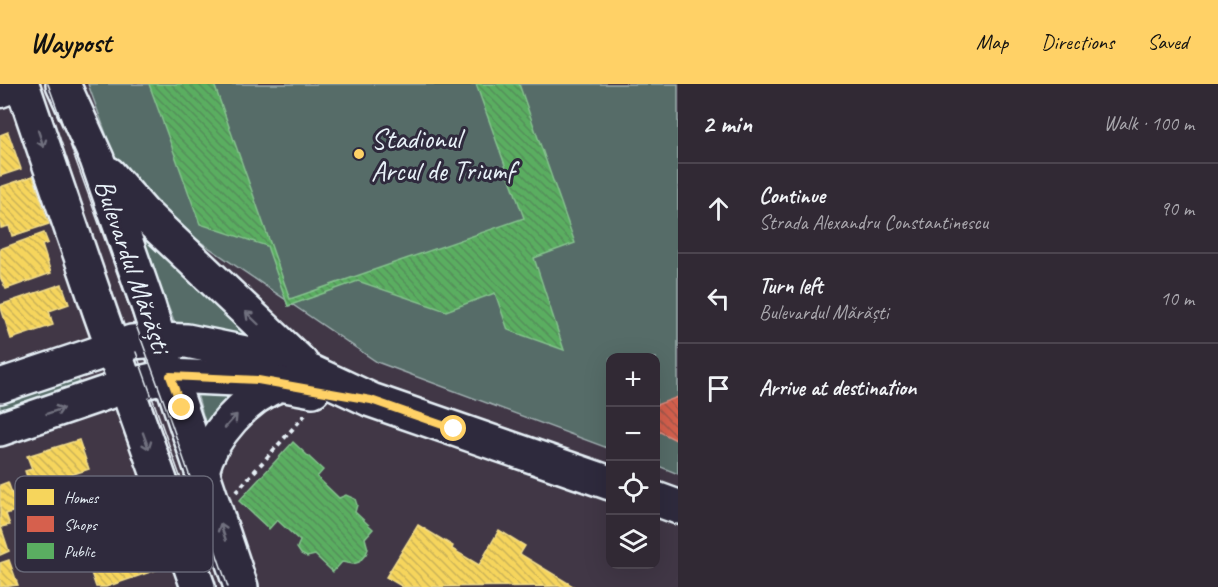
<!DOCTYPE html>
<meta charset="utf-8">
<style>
body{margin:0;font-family:Caveat,sans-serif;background:#3d3540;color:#f1f3f6}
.controls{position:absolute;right:18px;bottom:18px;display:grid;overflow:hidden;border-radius:12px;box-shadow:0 6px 24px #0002}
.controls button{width:54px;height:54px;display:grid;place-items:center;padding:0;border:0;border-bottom:2px solid #4c454f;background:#312934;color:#f1f3f6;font:30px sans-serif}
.stop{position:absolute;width:18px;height:18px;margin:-14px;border:4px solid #ffd166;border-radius:50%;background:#fff}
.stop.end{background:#ffd166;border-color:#fff;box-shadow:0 2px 6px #0008}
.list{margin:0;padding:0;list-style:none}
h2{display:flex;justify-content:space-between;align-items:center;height:78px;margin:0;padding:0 24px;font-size:26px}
h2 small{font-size:20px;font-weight:400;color:#a8a6ac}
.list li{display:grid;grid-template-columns:39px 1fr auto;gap:18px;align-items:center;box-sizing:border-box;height:90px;padding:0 24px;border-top:2px solid #4c454f}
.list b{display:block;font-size:22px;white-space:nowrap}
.list p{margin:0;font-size:20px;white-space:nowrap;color:#a8a6ac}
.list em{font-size:20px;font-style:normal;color:#a8a6ac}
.icon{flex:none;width:33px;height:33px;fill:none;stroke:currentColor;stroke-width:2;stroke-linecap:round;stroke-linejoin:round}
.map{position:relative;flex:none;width:678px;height:503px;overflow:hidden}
header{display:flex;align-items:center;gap:36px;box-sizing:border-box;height:84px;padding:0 30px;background:#ffd166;color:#111}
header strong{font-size:28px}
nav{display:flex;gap:33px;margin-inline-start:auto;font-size:21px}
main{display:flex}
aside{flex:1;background:#312934}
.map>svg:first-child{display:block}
.green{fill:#566c67;stroke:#9faeb0;stroke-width:1.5}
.homes{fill:url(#homes-back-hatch);stroke:#f2dd8b;stroke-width:1.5}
.shops{fill:url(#shops-back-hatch);stroke:#db8c80;stroke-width:1.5}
.public{fill:url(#public-back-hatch);stroke:#85c28e;stroke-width:1.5}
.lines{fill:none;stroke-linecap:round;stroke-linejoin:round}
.minor-casing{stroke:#e8f1f8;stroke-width:33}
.major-casing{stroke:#e8f1f8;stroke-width:38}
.path{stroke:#e8f1f8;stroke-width:4;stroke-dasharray:4.5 4.5;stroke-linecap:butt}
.minor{stroke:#2f2a3d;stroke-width:28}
.major{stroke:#2f2a3d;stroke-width:33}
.tram{stroke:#e8f1f8;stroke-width:1.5}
.oneway{stroke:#70707e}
.route{stroke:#ffd166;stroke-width:8}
.poi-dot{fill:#ffd166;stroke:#2f2a3d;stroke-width:2}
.labels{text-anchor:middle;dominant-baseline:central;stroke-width:6;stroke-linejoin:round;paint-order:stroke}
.poi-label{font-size:28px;fill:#e8f1f8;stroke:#2f2a3d;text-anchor:start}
.street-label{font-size:28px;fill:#e8f1f8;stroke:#2f2a3d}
.key{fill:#2f2a3d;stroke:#666675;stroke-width:1.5}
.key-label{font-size:16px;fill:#e8f1f8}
</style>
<header>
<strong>Waypost</strong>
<nav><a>Map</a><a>Directions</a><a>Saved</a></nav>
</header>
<main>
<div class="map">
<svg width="678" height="503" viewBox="0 0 678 503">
<defs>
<pattern id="homes-back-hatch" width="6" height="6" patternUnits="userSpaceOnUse" patternTransform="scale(1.5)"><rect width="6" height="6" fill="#f6d55c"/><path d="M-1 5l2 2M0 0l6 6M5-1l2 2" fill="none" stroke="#cab258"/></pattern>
<pattern id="shops-back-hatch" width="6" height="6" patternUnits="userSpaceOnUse" patternTransform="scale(1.5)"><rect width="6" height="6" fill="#d6604d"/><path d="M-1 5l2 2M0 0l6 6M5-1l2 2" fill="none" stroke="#a4584c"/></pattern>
<pattern id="public-back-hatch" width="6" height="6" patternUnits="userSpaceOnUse" patternTransform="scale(1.5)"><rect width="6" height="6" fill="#5aae61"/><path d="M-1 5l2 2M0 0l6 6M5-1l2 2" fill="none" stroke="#548f5a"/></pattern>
</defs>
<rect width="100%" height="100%" fill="#413746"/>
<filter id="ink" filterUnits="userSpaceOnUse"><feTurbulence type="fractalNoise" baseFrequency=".0167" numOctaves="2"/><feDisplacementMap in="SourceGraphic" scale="12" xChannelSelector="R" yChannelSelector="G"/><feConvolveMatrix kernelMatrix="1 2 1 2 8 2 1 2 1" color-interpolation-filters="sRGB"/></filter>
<g filter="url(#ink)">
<g class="green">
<polygon points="88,0 678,0 678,390 656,381 656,274 610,274 610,365 377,278 293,221 288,222 286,216 127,108"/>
<polygon points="136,142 248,252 175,240"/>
<polygon points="75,287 81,302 0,330 0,313"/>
<polygon points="195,303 237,313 207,345"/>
</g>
<g class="homes">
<polygon points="8,48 21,85 0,92 0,51"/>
<polygon points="33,92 49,140 12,152 9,142 1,144 0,140 0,103"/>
<polygon points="44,149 48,159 42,161 51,189 6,205 0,193 0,165"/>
<polygon points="62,200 69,220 49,227 53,241 11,255 0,221"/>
<polygon points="79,356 89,385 31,404 25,387 32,385 27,372"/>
<polygon points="8,398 18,426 6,430 10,441 1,443 9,467 0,471 0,401"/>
<polygon points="418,441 453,462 452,465 479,481 499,446 525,462 520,470 573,502 403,503 386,493"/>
<polygon points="149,446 162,484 106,503 96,503 84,469"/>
<polygon points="9,476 18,501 0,503 0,479"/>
</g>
<polygon class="shops" points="678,313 678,357 656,346 656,321"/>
<g class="public">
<polygon points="149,0 214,0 290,215 524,134 476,0 519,0 575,159 534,174 564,266 508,246 495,209 446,227 358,197 288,222 267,162 200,140"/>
<polygon points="293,358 323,386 317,393 339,414 346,411 355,415 357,421 355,428 373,445 365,454 368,465 366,470 359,478 353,480 342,478 333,488 315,471 307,473 301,470 297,464 300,457 277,436 269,445 239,417"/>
</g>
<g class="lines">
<defs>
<polyline id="minor" points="0,9 22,1"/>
<g id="major">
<polyline points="22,0 100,228 198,503"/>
<polyline points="63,0 97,75 149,224 170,292 241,503"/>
<polyline points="109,90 143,129 301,279"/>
<polyline points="0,302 132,258 158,256 187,257 270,274 311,288 371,316 610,399"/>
<polyline points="0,345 126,302 170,292 258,296 313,306"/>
<path d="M202 387C211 352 246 312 281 300"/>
<polyline points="656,415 678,423"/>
</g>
</defs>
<use href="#minor" class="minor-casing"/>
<use href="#major" class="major-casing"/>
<polyline class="path" points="236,408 305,331"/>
<use href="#minor" class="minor"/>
<use href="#major" class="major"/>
<g class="tram">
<polyline points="48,0 164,318 228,503"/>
<polyline points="136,268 181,395"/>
</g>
</g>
<defs><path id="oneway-shaft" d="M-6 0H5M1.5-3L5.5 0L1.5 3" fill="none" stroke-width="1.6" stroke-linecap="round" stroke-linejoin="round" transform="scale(1.5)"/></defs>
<g class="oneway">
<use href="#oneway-shaft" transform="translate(41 55) rotate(71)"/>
<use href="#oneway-shaft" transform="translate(252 234) rotate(-136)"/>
<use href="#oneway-shaft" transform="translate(55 327) rotate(-19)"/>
<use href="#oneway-shaft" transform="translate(231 337) rotate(-48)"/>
<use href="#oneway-shaft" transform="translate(146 357) rotate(70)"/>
<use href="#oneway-shaft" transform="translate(223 448) rotate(-109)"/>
</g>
</g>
<g class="lines" filter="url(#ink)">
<polyline class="route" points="182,324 170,292 258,296 371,316 454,345"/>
</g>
<circle class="poi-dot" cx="359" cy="70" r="6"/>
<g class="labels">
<g class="poi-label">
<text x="371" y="54">Stadionul<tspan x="371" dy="32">Arcul de Triumf</tspan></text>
</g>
<g class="street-label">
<text transform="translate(133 182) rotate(71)">Bulevardul Mărăști</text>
</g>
</g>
<rect x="15" y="392" width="198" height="96" rx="9" class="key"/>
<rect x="27" y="405" width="27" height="16" fill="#f6d55c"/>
<rect x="27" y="432" width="27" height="16" fill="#d6604d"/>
<rect x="27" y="459" width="27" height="16" fill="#5aae61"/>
<g class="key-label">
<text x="64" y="419">Homes</text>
<text x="64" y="446">Shops</text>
<text x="64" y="473">Public</text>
</g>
</svg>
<div class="controls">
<button>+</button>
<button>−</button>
<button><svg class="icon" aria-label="locate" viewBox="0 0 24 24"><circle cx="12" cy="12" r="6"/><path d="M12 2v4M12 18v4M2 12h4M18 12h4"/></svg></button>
<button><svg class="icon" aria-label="layers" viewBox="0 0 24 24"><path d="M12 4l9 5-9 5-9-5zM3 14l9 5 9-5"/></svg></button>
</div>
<div class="stop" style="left:454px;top:345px"></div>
<div class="stop end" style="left:182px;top:324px"></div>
</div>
<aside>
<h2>2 min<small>Walk · 100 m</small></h2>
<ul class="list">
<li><svg class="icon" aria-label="ahead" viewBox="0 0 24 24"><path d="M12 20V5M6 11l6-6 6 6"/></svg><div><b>Continue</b><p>Strada Alexandru Constantinescu</p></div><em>90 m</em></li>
<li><svg class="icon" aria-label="left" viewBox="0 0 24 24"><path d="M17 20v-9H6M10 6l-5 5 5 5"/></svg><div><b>Turn left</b><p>Bulevardul Mărăști</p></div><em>10 m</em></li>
<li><svg class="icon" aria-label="arrive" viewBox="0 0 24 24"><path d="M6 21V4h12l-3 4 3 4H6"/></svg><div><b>Arrive at destination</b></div></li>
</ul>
</aside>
</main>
